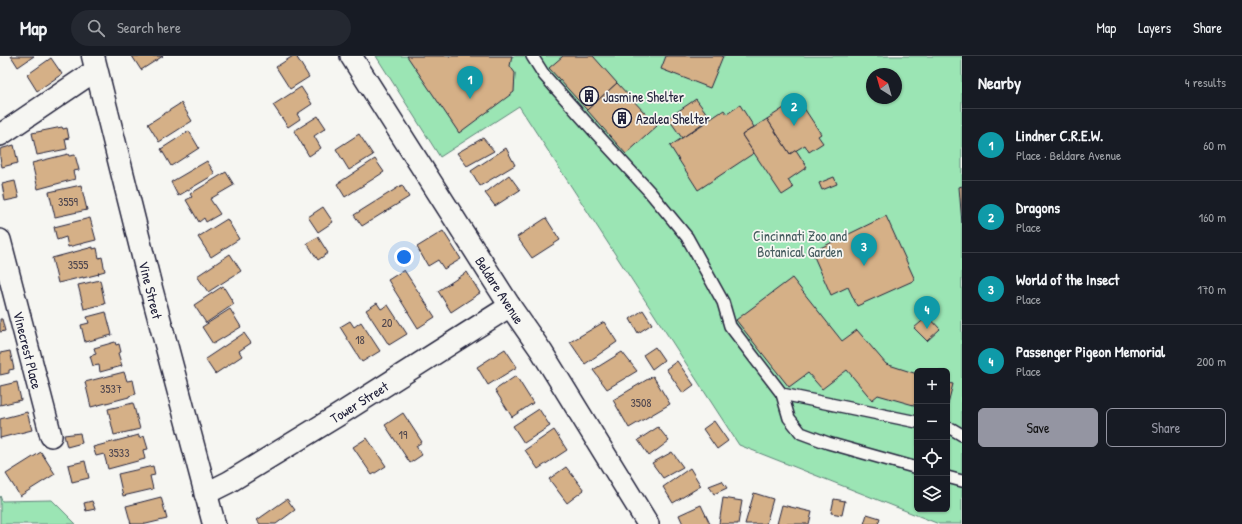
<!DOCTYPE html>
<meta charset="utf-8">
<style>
body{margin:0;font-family:"Patrick Hand",sans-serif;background:#242831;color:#f1f3f6}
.controls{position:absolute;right:12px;bottom:12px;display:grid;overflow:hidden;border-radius:6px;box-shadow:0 1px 3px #0004}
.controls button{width:36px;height:36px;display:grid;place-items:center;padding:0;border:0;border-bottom:1px solid #363941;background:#171b24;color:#f1f3f6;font:20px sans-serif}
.compass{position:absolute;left:866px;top:12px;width:36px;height:36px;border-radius:50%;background:#171b24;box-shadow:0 1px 3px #0004;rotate:323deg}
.you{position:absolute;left:404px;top:201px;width:14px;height:14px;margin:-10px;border:3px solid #fff;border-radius:50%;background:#1a73e8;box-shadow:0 0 0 6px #1a73e833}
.badge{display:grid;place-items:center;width:26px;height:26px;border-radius:50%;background:#9495a2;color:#fff;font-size:13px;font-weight:700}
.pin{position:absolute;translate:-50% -33px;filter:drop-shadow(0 1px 2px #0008)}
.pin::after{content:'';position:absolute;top:21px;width:14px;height:12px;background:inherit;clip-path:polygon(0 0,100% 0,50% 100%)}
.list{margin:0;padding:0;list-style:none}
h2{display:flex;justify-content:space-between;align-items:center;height:52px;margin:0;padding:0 16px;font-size:17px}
h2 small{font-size:13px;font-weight:400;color:#9ea1a6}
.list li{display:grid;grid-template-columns:26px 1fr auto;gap:12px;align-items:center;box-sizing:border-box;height:72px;padding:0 16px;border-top:1px solid #363941}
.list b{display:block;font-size:15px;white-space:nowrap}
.list p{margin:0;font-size:13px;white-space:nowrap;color:#9ea1a6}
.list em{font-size:13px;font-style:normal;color:#9ea1a6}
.actions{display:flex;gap:8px;padding:12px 16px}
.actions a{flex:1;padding:9px 0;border:1px solid #9495a2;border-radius:6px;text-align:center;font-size:14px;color:#9495a2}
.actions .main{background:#9495a2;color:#111}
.icon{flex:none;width:22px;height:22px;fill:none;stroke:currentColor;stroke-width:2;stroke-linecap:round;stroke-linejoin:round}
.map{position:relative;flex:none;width:962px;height:468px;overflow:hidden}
header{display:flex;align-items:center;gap:24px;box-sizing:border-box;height:56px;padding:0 20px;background:#171b24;border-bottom:1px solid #363941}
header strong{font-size:19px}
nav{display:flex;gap:22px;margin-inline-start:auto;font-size:14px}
.search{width:280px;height:36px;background:#242831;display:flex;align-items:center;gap:10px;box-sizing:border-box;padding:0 14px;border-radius:22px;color:#9ea1a6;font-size:15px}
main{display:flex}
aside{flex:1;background:#171b24}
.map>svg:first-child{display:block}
.green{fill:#9be5b4;stroke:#5e8478;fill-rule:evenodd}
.building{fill:#d5b087;stroke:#22223b}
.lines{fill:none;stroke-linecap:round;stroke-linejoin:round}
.lane-casing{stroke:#22223b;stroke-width:14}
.street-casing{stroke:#22223b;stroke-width:24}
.secondary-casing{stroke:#22223b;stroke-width:25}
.lane{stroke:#f6f6f2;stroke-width:11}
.street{stroke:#f6f6f2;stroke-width:21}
.secondary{stroke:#f6f6f2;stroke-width:22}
.labels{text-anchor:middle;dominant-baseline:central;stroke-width:3.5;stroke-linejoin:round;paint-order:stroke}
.number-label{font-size:12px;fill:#4f464e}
.poi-label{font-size:14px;fill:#22223b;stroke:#f6f6f2;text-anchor:start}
.park-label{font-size:14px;fill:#465c5f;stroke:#f6f6f2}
.street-label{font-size:14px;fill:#22223b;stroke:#f6f6f2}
</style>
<header>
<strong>Map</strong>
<div class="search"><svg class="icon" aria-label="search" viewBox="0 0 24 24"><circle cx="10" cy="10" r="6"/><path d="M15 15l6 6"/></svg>Search here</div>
<nav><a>Map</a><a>Layers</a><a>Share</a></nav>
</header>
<main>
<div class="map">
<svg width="962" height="468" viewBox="0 0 962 468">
<rect width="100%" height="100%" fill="#f6f6f2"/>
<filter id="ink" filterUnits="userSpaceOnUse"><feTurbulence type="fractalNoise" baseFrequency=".025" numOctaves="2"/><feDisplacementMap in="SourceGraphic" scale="8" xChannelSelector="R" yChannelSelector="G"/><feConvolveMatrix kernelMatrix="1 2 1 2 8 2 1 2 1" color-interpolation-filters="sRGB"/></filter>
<g filter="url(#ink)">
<g class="green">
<path d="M376 0H962V468H939L739 389 519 50 440 101ZM872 18H896V42H872ZM917 315H947V453H917Z"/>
<polygon points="0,440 2,445 52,444 76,468 0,468"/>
</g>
<g class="building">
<polygon points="11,0 34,0 18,11"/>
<polygon points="132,0 163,0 141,14"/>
<polygon points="293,0 296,0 309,21 290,33 276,11"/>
<polygon points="407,0 512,0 510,10 515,17 514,36 459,77"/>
<polygon points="563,0 593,0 617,27 587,54 549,12"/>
<polygon points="666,0 723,0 710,32 661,13"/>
<polygon points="51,2 62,18 37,35 27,19"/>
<polygon points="617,27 657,70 626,98 587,54"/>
<polygon points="301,31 312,48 297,58 300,63 288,71 273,49"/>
<polygon points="696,43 710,62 682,82 668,62"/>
<polygon points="798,43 821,78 818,80 823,87 809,96 805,89 790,98 767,63"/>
<polygon points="181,47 192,65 159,86 148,68"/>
<polygon points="740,49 754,71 742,79 754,97 698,134 670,90 724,54 727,58"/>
<polygon points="318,60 326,72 314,80 321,92 309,100 294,75"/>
<polygon points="767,63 790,98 796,94 807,111 788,124 793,132 782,139 742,79"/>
<polygon points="62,71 63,73 67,72 69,82 65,83 67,93 37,99 32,77"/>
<polygon points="189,75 199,92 171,110 161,93"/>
<polygon points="359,78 373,99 349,114 336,93"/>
<polygon points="483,82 494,95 467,110 457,97"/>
<polygon points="14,89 18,107 2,111 0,102 0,93"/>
<polygon points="506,92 515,109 480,130 471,115"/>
<polygon points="68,98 69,100 75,99 79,114 73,115 75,123 38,133 32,107"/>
<polygon points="375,103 384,116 345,141 337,128"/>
<polygon points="207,105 215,118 178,140 171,126"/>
<polygon points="226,116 234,129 210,143 220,158 206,166 204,162 199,166 186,144 192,141 190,138"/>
<polygon points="509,119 520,134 495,150 485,137"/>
<polygon points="834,121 837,128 822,134 819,127"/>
<polygon points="15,125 19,142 5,145 2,128"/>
<polygon points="81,129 87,154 55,161 49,136"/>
<polygon points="402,129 409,141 362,170 354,159"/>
<polygon points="962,130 962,167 959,131"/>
<polygon points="323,151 333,166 318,176 308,161"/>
<polygon points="886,160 915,224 857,250 848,231 831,239 812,196"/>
<polygon points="90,162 96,184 68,191 66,181 57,184 54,171"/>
<polygon points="546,162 560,184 532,202 517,181"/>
<polygon points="227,163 239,183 211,201 198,181"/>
<polygon points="443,175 461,203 444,213 438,204 428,210 417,191"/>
<polygon points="318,181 328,197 318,204 307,187"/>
<polygon points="93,191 93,193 97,192 99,202 102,201 105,215 98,217 99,218 83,222 83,221 58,227 52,202"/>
<polygon points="230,198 241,215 208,236 197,220"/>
<polygon points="404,214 435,261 418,272 388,224"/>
<polygon points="467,216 480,237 451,256 438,235"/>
<polygon points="792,222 842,285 857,274 886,308 917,318 917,350 878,339 872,344 847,314 822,333 808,317 789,331 736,264"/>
<polygon points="100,224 105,248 84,253 78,229"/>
<polygon points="223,230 234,248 206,267 194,249"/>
<polygon points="377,247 381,253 388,249 407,278 389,289 366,254"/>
<polygon points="230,253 241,271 213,288 202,271"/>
<polygon points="643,254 652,268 638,277 630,263"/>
<polygon points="106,256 112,279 85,286 81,269 89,267 87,261"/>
<polygon points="928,260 940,273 927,285 914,272"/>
<polygon points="0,263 2,263 5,275 0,276"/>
<polygon points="350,265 354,271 361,266 380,295 362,306 340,271"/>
<polygon points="604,266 617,286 585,308 570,286"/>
<polygon points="244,277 251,287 239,295 242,300 215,318 205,303"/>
<polygon points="115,286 116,289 119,288 121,296 118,297 122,310 100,316 99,309 93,310 90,300 96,298 94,292"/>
<polygon points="655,291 664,304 652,313 643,299"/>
<polygon points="505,293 517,311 488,329 477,311"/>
<polygon points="10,295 14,313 9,314 9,317 0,319 0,297"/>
<polygon points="622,296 637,315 607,333 593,314"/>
<polygon points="677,305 694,329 683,337 666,313"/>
<polygon points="124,316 127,325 133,324 136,338 129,340 129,341 91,351 85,326"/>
<polygon points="516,320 533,347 512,361 495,334"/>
<polygon points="653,320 670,348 629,372 613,344"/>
<polygon points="17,326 21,344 0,349 0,330"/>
<polygon points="947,327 953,328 947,351"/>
<polygon points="133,347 140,373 114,379 108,353"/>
<polygon points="539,353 550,370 524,387 513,370"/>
<polygon points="27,356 32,374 0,382 0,363"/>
<polygon points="403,357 422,386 416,390 422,399 410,407 385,369"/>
<polygon points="714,365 728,385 717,393 703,373"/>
<polygon points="658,371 669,385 649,400 638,384"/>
<polygon points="554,374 567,394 538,413 525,394"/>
<polygon points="80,377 82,387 67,391 64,379"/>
<polygon points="139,379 139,382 144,380 148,393 143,394 145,403 108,413 104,398 96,400 93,391"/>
<polygon points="367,382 386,410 372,419 353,391"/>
<polygon points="41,396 55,418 20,440 6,418"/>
<polygon points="672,396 683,411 663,422 652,407"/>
<polygon points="85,405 89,422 72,426 68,409"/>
<polygon points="153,410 155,419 150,420 153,433 123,440 118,418"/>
<polygon points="566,411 584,434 567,447 549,423"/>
<polygon points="690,412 701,430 673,447 663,431"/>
<polygon points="722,425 727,432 714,438 709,430"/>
<polygon points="754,437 773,443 766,468 745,468"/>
<polygon points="161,441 167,463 146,468 131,468 126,450"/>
<polygon points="723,442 742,445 738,468 719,468"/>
<polygon points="287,443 295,454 276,468 260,468 257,464"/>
<polygon points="834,443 845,445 842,459 831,457"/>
<polygon points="92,445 95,453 86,455 84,447"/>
<polygon points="701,449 710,468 683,468 679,459"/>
<polygon points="782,449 812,456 809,468 777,468"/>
<polygon points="867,458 880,462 878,468 864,468"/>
</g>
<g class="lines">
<defs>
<g id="lane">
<polyline points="532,0 544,19 593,74 649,135 687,181 723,246 730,270 782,338 917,366"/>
<polyline points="782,338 789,362 801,377 828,387 917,412"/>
<polyline points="947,372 952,373 962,379"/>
<polyline points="947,421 962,425"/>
</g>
<g id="street">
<polyline points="351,0 510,250 542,296 648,468"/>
<polyline points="0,79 96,14"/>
<polyline points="0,184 51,380"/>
<polyline points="205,438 229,426 337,360 510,250"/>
</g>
<polyline id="secondary" points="93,0 151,232 214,468"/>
</defs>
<use href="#lane" class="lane-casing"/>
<use href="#street" class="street-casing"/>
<use href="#secondary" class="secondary-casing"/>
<use href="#lane" class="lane"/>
<use href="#street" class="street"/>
<use href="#secondary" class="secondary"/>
</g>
</g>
<defs>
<symbol id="building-ring" viewBox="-11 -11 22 22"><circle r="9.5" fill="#f6f6f2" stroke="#22223b" stroke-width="1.5"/><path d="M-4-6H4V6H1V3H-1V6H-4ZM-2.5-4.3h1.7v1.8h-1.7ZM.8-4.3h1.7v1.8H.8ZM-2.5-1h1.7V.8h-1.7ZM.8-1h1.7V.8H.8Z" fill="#22223b"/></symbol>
</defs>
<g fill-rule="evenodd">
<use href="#building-ring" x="578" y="29" width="22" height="22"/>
<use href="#building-ring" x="611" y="51" width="22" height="22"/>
</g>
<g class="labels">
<g class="number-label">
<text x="68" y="145">3559</text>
<text x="78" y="208">3555</text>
<text x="387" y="266">20</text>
<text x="360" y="283">18</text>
<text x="111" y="332">3537</text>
<text x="641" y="346">3508</text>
<text x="403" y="378">19</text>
<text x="119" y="396">3533</text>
</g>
<g class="poi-label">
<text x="603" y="40">Jasmine Shelter</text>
<text x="636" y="62">Azalea Shelter</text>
</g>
<g class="park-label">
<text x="800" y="179">Cincinnati Zoo and<tspan x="800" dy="16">Botanical Garden</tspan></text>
</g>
<g class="street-label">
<text transform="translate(151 234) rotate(76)">Vine Street</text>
<text transform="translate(500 234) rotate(57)">Beldare Avenue</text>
<text transform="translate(28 294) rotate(76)">Vinecrest Place</text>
<text transform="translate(359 346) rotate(-32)">Tower Street</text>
</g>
</g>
</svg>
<div class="controls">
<button>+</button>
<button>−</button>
<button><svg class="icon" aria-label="locate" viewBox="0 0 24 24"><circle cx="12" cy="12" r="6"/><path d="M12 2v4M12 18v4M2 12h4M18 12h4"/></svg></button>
<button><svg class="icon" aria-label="layers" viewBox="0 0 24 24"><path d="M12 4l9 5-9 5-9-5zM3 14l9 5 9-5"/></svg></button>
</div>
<svg class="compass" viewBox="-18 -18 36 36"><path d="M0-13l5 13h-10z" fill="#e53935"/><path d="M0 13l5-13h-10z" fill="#9ea1a6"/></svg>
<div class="you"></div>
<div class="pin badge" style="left:470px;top:43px;background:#0f9aa8">1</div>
<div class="pin badge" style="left:794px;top:70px;background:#0f9aa8">2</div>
<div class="pin badge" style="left:864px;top:210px;background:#0f9aa8">3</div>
<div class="pin badge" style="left:927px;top:273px;background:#0f9aa8">4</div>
</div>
<aside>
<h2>Nearby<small>4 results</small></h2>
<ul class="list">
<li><span class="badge" style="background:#0f9aa8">1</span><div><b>Lindner C.R.E.W.</b><p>Place · Beldare Avenue</p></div><em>60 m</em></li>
<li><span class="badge" style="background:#0f9aa8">2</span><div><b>Dragons</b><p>Place</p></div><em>160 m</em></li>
<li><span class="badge" style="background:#0f9aa8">3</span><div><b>World of the Insect</b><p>Place</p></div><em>170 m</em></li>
<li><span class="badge" style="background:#0f9aa8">4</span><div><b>Passenger Pigeon Memorial</b><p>Place</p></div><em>200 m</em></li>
</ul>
<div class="actions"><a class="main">Save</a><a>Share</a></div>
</aside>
</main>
